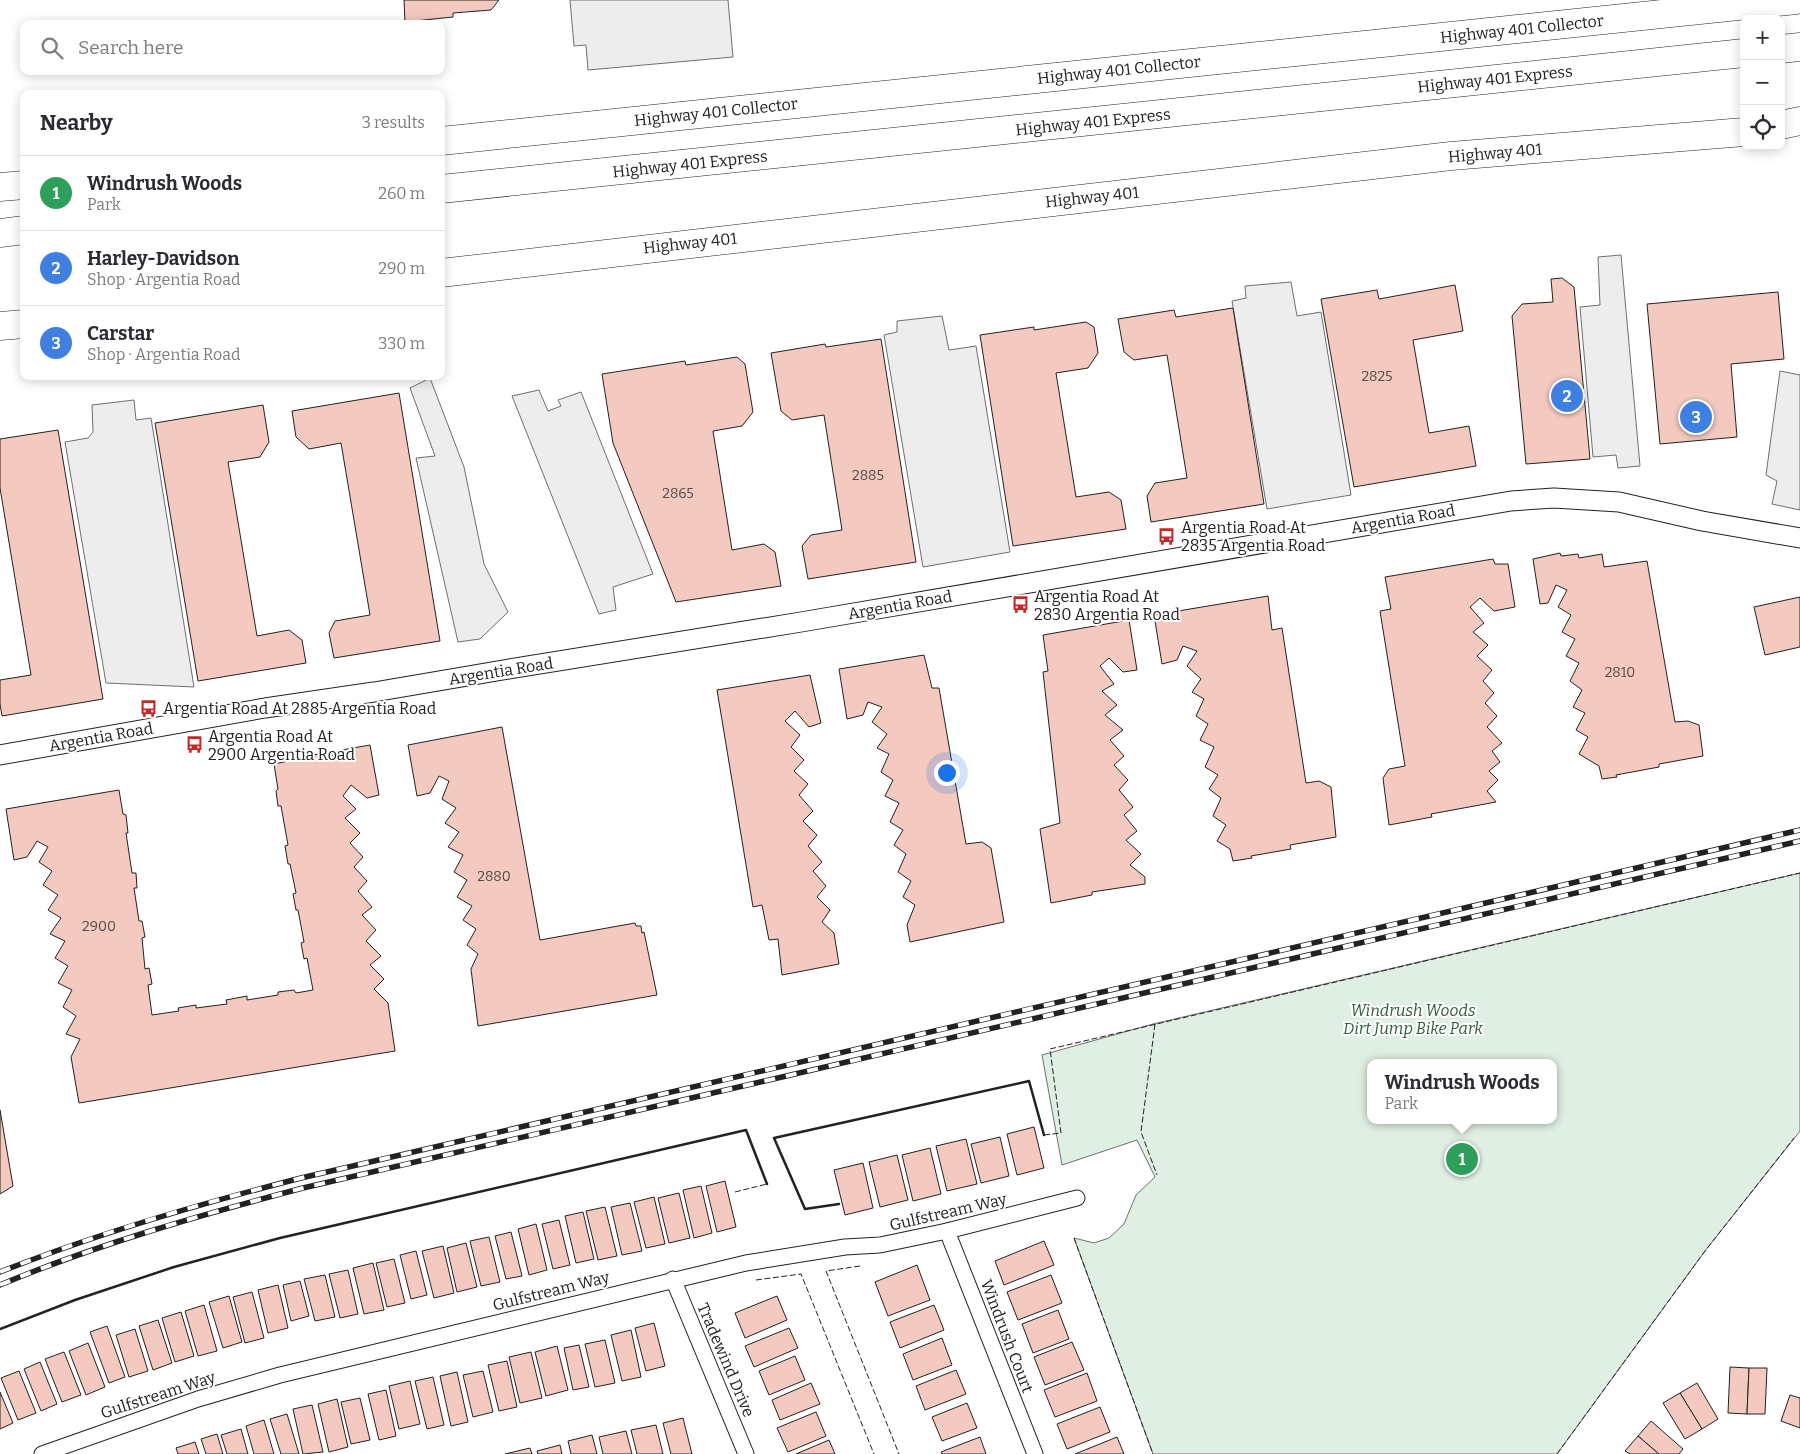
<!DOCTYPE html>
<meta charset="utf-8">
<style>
body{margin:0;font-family:Bitter,serif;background:#f2f2f3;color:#2b2b33}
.controls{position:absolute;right:15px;top:15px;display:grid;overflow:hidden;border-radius:10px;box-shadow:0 2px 12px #0003}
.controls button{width:45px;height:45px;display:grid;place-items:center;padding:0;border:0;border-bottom:1px solid #e1e1e2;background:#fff;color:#2b2b33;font:25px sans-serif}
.you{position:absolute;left:946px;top:772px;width:18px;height:18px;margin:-12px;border:4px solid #fff;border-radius:50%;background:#1a73e8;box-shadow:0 0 0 8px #1a73e833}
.badge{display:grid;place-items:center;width:32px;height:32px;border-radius:50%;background:#db2777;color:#fff;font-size:16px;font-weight:700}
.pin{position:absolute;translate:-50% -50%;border:2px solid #fff;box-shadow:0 1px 5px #0006}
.popup{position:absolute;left:1367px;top:1059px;width:190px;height:65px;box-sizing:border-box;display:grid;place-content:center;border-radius:10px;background:#fff;filter:drop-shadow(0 1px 4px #0005);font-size:16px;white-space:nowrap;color:#7c7c81}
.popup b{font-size:19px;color:#2b2b33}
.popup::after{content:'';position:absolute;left:50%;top:100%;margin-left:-10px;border:10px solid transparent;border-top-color:#fff}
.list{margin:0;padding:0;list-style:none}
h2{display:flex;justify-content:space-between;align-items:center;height:65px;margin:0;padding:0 20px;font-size:21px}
h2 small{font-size:16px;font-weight:400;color:#7c7c81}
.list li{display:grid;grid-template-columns:32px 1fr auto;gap:15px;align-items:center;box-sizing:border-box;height:75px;padding:0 20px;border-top:1px solid #e1e1e2}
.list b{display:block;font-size:19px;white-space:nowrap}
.list p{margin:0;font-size:16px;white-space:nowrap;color:#7c7c81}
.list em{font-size:16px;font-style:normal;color:#7c7c81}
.icon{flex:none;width:28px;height:28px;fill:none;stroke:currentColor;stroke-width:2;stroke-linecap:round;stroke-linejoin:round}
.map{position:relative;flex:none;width:1800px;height:1454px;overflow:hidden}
.search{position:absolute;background:#fff;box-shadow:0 2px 12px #0003;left:20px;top:20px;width:425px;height:55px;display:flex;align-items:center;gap:12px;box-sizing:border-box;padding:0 18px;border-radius:10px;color:#7c7c81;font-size:19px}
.panel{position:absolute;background:#fff;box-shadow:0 2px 12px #0003;left:20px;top:90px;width:425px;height:290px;border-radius:10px}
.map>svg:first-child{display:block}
.green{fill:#e0efe3;stroke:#6f6f6f;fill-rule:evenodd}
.parking{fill:#ededed;stroke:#6f6f6f}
.building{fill:#f3c9c0;stroke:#222}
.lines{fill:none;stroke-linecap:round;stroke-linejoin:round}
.minor-casing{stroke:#222;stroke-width:17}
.tertiary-casing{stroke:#222;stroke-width:21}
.motorway-casing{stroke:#222;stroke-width:29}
.minor{stroke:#fff;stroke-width:15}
.tertiary{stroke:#fff;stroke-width:19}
.motorway{stroke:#fff;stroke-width:28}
.rail-casing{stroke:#222;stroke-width:5.5}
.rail{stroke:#fff;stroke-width:4;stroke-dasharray:11;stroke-linecap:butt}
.fence{stroke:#222;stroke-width:1;stroke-dasharray:6 2.5;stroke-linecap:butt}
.wall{stroke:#222;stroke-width:2.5}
.labels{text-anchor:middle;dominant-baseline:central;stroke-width:4;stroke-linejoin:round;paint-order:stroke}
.number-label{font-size:14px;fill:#564c4a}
.street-label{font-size:16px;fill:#222;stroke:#fff}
.poi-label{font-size:16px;fill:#222;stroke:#fff;text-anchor:start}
.park-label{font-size:16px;font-style:italic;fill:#2f5e38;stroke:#fff}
</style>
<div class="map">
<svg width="1800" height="1454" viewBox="0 0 1800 1454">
<rect width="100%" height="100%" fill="#fff"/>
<path class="green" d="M1800 873V1131L1705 1251 1557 1454H1153L1074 1238 1094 1243 1109 1238 1124 1224 1136 1195 1155 1177 1137 1140 1062 1165 1042 1055 1153 1024ZM1371 1063H1553V1120H1371Z"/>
<g class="parking">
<polygon points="570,0 728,0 733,57 588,70 586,45 574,46"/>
<polygon points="1621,255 1640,466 1618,468 1616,455 1593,457 1580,307 1600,305 1598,257"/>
<polygon points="1291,282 1297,316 1321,312 1351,495 1267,509 1232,301 1246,298 1245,286"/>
<polygon points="942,316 949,350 976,346 1010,552 923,567 884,335 897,332 897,321"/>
<polygon points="1780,371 1800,375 1800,510 1772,504 1777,481 1766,475"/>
<polygon points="430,378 464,467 484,564 508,612 480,639 458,642 416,458 435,456 410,388"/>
<polygon points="539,390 548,411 561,406 558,400 581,392 653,574 613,587 616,610 599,614 512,396"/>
<polygon points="134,400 136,420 151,418 194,687 106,683 65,442 88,438 93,432 92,405"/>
</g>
<g class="building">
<polygon points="404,0 499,0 491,10 453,13 453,17 405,22"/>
<polygon points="1562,278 1574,287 1590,459 1526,464 1512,316 1522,304 1553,302 1551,279"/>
<polygon points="1455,285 1463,331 1413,340 1429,433 1469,426 1476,466 1354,487 1321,299 1377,290 1379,299"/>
<polygon points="1778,292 1784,359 1731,364 1737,437 1660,444 1647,304"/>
<polygon points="1233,308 1264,504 1151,522 1147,496 1155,483 1187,478 1167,355 1134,360 1124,352 1118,319 1174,310 1176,317"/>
<polygon points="1086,322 1094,327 1098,353 1088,368 1056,373 1076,497 1109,492 1121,500 1126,529 1013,546 980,335 1034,327 1034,330"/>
<polygon points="881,339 916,562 808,579 802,546 811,535 842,530 824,415 792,420 781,411 771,353 825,344 826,347"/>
<polygon points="737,357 745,364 753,412 742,426 713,431 732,550 764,544 775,552 781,586 676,602 613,443 602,374 685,361 686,365"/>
<polygon points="399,393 440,641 334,658 329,633 335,621 370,615 341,443 309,449 296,437 292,411"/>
<polygon points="263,405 269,442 260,457 228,462 257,636 289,630 302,640 306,663 198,681 155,423"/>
<polygon points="58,430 103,699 2,716 0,704 0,680 31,675 0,488 0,439"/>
<polygon points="1560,553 1561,556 1578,554 1579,558 1602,554 1604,567 1647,561 1675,722 1688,721 1699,725 1703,756 1659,764 1659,767 1616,775 1617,777 1602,779 1599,766 1579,754 1588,737 1576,730 1585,713 1573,707 1582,690 1570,681 1579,663 1566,656 1575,639 1562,632 1571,615 1558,607 1567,590 1556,585 1548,603 1540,604 1533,559"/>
<polygon points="1493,559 1495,564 1508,564 1515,607 1494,611 1480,598 1470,607 1484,623 1473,632 1488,645 1477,656 1492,670 1483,681 1494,693 1485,703 1497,716 1487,727 1502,743 1492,751 1500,762 1489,771 1498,780 1487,791 1496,802 1431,814 1432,817 1389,825 1383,778 1389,769 1405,766 1380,611 1391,609 1385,577"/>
<polygon points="1268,596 1272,630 1282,628 1306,783 1319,781 1331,787 1336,837 1290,845 1291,849 1251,856 1252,858 1233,861 1230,849 1217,841 1226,825 1213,816 1221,798 1209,789 1218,775 1205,767 1214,747 1200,740 1208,724 1196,716 1204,699 1192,692 1201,679 1187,666 1197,651 1183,646 1177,660 1162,664 1154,615"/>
<polygon points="1800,597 1800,647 1765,655 1754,607"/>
<polygon points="1129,620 1137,670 1123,672 1109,658 1100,666 1114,684 1102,691 1117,705 1105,715 1123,730 1110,740 1124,756 1114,765 1128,780 1119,790 1133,807 1124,815 1137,831 1126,840 1141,854 1130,865 1145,877 1145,884 1092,892 1092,895 1051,903 1040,829 1060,823 1043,672 1048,671 1043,635"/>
<polygon points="924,655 932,688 939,688 966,844 982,842 991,848 1004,922 910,942 907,925 915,905 903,897 911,881 898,872 906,854 894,845 903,830 890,822 899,803 885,796 893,780 881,772 889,754 877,748 887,734 872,722 882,707 868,702 863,715 847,719 839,669"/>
<polygon points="810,675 821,723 809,727 795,711 785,721 800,735 791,747 804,760 794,771 808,784 799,795 813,811 803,821 817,835 808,846 822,862 813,871 826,886 817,897 830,910 822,922 834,933 839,964 782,975 778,939 769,940 762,905 753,907 717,690"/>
<polygon points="502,727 540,940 635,923 636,926 641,926 642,933 644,932 657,995 478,1026 471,969 478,954 467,945 476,929 463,920 472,906 457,897 467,880 454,872 463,855 448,847 459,832 445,823 456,808 442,799 449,781 439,776 430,793 417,796 408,745"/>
<polygon points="370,745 379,795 367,798 351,785 343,796 356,809 345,818 360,833 350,843 363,857 354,867 367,881 358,891 372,907 362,915 376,930 366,941 381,956 370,965 384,979 374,989 388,1003 395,1051 79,1103 71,1057 80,1039 66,1034 76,1016 63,1007 72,990 58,983 68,966 55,958 65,941 50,934 61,918 48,910 58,895 43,885 52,871 39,862 48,847 37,841 27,857 14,860 6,809 119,790 123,814 126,815 128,833 126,833 132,873 136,873 137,888 134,888 139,921 142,921 145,937 142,938 145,969 149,968 152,984 148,985 152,1015 179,1011 178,1008 196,1005 196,1008 227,1004 226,1000 247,996 247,1000 278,995 278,992 294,990 296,993 313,990 307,958 304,959 301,943 304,942 298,910 296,910 293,894 296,893 290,864 288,864 285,846 288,845 281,806 278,806 276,791 278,789 274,764 307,757 307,759 314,758 313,755 330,752 330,756 337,754 336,751"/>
<polygon points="0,1110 13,1186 0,1194"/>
<polygon points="1034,1127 1044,1168 1017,1175 1007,1134"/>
<polygon points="1000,1137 1009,1176 981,1183 971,1144"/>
<polygon points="966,1139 977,1184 947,1191 936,1146"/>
<polygon points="930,1148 941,1194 913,1201 902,1155"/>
<polygon points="897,1155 908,1200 880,1207 869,1162"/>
<polygon points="863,1163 873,1208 845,1215 834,1170"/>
<polygon points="725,1181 736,1227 717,1232 706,1186"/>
<polygon points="701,1186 712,1233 694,1238 683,1190"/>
<polygon points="679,1193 690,1238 669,1243 658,1198"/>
<polygon points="654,1197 665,1244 646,1248 634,1202"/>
<polygon points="630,1203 642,1251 622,1255 611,1207"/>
<polygon points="605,1207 617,1256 598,1260 586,1211"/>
<polygon points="583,1212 594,1259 576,1263 565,1216"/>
<polygon points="559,1220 570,1265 553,1269 542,1224"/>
<polygon points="536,1224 547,1270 529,1275 518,1229"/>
<polygon points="511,1232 522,1276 506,1279 495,1236"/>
<polygon points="489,1237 500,1282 481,1286 470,1241"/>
<polygon points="1044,1241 1054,1265 1004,1285 995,1261"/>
<polygon points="466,1243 477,1287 457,1292 447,1248"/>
<polygon points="443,1246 454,1293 434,1298 422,1251"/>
<polygon points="416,1251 427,1295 411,1299 400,1255"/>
<polygon points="394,1259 405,1303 387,1307 376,1263"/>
<polygon points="373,1263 384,1310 364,1314 353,1268"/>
<polygon points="917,1265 930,1300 888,1316 875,1282"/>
<polygon points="348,1270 358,1314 340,1318 329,1274"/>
<polygon points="325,1275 335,1317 315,1321 304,1279"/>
<polygon points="1051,1275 1062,1303 1018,1320 1007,1292"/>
<polygon points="300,1281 309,1316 291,1321 283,1285"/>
<polygon points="278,1285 288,1328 268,1333 258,1290"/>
<polygon points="252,1292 264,1338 245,1343 233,1297"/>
<polygon points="229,1296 242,1342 223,1348 209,1302"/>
<polygon points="777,1296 787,1320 745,1338 735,1313"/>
<polygon points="204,1305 217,1351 198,1356 185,1311"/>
<polygon points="934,1305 944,1330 900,1348 890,1322"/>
<polygon points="1058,1310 1069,1339 1033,1353 1022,1324"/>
<polygon points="181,1312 194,1356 175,1362 162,1318"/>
<polygon points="158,1320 172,1363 153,1370 139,1326"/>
<polygon points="654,1323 665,1366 646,1371 635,1328"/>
<polygon points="107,1326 125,1377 109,1383 90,1332"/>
<polygon points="789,1328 798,1348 754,1367 745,1346"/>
<polygon points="135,1329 148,1371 129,1377 116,1335"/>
<polygon points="631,1330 641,1377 622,1381 611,1335"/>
<polygon points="942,1338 952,1365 913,1380 903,1354"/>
<polygon points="605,1340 615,1383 595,1387 585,1344"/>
<polygon points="1072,1342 1084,1370 1045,1385 1034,1357"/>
<polygon points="88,1343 105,1387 86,1395 69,1351"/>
<polygon points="579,1345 589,1387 573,1390 564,1348"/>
<polygon points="557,1346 568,1390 546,1396 535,1352"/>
<polygon points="64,1352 81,1395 62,1402 45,1359"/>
<polygon points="531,1352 542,1398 520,1403 509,1357"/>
<polygon points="795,1356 805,1380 769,1395 759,1371"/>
<polygon points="507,1361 517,1407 499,1411 488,1365"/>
<polygon points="40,1362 57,1404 41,1411 24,1369"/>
<polygon points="1730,1367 1749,1368 1747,1414 1728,1413"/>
<polygon points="1749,1368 1767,1368 1765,1414 1747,1414"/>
<polygon points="956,1370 966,1394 925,1410 916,1386"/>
<polygon points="19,1371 36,1413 18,1420 1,1378"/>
<polygon points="483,1371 493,1412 473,1417 463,1375"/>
<polygon points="457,1372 468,1422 451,1426 440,1376"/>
<polygon points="1087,1373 1097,1401 1055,1417 1044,1390"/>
<polygon points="433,1377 444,1425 427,1429 415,1381"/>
<polygon points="410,1381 420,1424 399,1429 389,1386"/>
<polygon points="811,1383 820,1404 780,1420 772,1400"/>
<polygon points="1697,1383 1718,1419 1702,1429 1680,1393"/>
<polygon points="386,1390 396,1436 379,1440 368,1394"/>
<polygon points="0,1392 13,1423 0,1429"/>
<polygon points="1680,1393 1702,1429 1685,1439 1663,1403"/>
<polygon points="1790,1395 1800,1398 1800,1428 1781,1421"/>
<polygon points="360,1398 370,1440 351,1444 341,1402"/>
<polygon points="337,1399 348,1447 329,1452 318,1404"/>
<polygon points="967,1403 977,1428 942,1441 932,1417"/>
<polygon points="312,1405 323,1452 303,1454 293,1409"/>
<polygon points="1100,1407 1110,1432 1067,1449 1057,1424"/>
<polygon points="816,1412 826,1436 788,1452 777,1428"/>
<polygon points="287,1414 299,1454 281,1454 270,1419"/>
<polygon points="683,1418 692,1454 671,1454 663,1423"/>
<polygon points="264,1420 274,1454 254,1454 246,1426"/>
<polygon points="1651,1421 1683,1449 1679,1454 1659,1454 1638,1436"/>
<polygon points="656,1425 663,1454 637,1454 631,1430"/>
<polygon points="241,1429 248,1454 227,1454 221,1435"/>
<polygon points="626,1431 632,1454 603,1454 599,1437"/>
<polygon points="217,1434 223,1454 206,1454 201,1439"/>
<polygon points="592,1435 597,1454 571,1454 568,1441"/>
<polygon points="1638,1436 1659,1454 1630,1454 1625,1451"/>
<polygon points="980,1437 986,1454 942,1454 941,1452"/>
<polygon points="1117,1437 1124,1454 1075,1454"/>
<polygon points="829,1440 835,1454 796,1454"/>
<polygon points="195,1442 199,1454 178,1454 176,1448"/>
<polygon points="560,1445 562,1454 538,1454 537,1451"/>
<polygon points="530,1448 532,1454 505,1454"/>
</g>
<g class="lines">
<defs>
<g id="minor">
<polyline points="947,1231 1035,1454"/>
<polyline points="673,1279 746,1454"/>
<polyline points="42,1454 198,1399 280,1375 746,1263 845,1247 880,1245 947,1231 1077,1198"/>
</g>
<polyline id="tertiary" points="0,755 265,708 374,692 503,670 801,622 1511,501 1554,498 1619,502 1702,521 1800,538"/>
<g id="motorway">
<polyline points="1781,49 1800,47"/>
<polyline points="1781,125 1800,121"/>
<polyline points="441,141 1796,0"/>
<polyline points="0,187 24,185"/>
<polyline points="441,189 1744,53"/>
<polyline points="0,233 24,230"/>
<polyline points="441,273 1451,156 1744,132"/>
<polyline points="0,326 24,324"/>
</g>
</defs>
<use href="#minor" class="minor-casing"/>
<use href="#tertiary" class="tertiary-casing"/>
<use href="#motorway" class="motorway-casing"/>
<use href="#minor" class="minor"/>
<use href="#tertiary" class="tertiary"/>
<use href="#motorway" class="motorway"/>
<defs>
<g id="rail">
<path d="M0 1272C98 1233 199 1204 301 1178L1800 830"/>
<path d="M0 1285C98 1244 200 1215 303 1188L1800 841"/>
</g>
</defs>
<use href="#rail" class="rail-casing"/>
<use href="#rail" class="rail"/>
<g class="fence">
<polyline points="1155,1024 1141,1132 1157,1175"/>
<polyline points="1044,1135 1061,1133 1050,1049 1800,873"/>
<polyline points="735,1192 767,1184"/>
<polyline points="1074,1238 1153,1454"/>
<polyline points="860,1266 826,1271 899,1454"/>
<polyline points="756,1280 801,1274 874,1454"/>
<polyline points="1557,1454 1705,1251 1794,1138"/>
</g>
<g class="wall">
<polyline points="839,1204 805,1209 774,1138 1029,1081 1044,1135"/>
<polyline points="0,1329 75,1300 174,1267 280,1238 746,1130 767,1184"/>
</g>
</g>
<defs>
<symbol id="bus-bare" viewBox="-9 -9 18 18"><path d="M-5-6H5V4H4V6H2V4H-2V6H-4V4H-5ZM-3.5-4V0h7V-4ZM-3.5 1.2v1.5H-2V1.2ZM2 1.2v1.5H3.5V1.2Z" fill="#c62828" stroke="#fff" stroke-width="2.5" paint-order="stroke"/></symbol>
</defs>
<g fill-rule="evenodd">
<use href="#bus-bare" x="1154" y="524" width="25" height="25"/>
<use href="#bus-bare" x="1008" y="592" width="25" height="25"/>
<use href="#bus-bare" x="136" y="696" width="25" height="25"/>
<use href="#bus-bare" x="182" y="732" width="25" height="25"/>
</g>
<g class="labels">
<g class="number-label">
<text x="1377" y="376">2825</text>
<text x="868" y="475">2885</text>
<text x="678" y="493">2865</text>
<text x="1620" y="672">2810</text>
<text x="494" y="876">2880</text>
<text x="99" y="926">2900</text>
</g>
<g class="street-label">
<text transform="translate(1522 29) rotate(-6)">Highway 401 Collector</text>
<text transform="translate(1119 70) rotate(-6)">Highway 401 Collector</text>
<text transform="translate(1495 79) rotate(-6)">Highway 401 Express</text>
<text transform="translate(716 112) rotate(-6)">Highway 401 Collector</text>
<text transform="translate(1093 122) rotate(-6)">Highway 401 Express</text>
<text transform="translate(1495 153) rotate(-5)">Highway 401</text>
<text transform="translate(690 164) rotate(-6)">Highway 401 Express</text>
<text transform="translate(1092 197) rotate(-6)">Highway 401</text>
<text transform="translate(690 243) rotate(-6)">Highway 401</text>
<text transform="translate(1403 519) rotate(-10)">Argentia Road</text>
<text transform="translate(900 605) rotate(-10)">Argentia Road</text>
<text transform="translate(501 671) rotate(-9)">Argentia Road</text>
<text transform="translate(101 737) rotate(-10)">Argentia Road</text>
<text transform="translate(948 1212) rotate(-13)">Gulfstream Way</text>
<text transform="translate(551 1291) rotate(-14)">Gulfstream Way</text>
<text transform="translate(1007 1336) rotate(69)">Windrush Court</text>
<text transform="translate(726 1360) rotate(67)">Tradewind Drive</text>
<text transform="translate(158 1395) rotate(-18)">Gulfstream Way</text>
</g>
<g class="poi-label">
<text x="1181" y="527">Argentia Road At<tspan x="1181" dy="18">2835 Argentia Road</tspan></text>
<text x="1034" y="596">Argentia Road At<tspan x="1034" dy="18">2830 Argentia Road</tspan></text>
<text x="163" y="708">Argentia Road At 2885 Argentia Road</text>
<text x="208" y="736">Argentia Road At<tspan x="208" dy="18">2900 Argentia Road</tspan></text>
</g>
<g class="park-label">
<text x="1413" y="1010">Windrush Woods<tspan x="1413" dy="18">Dirt Jump Bike Park</tspan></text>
</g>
</g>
</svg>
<div class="controls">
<button>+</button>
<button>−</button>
<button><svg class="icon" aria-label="locate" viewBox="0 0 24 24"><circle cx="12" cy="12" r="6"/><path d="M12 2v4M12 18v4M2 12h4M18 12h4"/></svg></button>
</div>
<div class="you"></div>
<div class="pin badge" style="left:1462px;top:1159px;background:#2e9e5b">1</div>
<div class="popup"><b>Windrush Woods</b>Park</div>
<div class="pin badge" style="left:1567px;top:396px;background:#3f7fe0">2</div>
<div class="pin badge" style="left:1696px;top:417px;background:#3f7fe0">3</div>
<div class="search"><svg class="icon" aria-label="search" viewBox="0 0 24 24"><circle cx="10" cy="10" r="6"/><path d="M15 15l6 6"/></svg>Search here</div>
<section class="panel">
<h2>Nearby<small>3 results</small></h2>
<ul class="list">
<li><span class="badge" style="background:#2e9e5b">1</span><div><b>Windrush Woods</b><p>Park</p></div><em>260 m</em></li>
<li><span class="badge" style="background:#3f7fe0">2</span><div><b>Harley-Davidson</b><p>Shop · Argentia Road</p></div><em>290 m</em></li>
<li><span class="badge" style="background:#3f7fe0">3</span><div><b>Carstar</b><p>Shop · Argentia Road</p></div><em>330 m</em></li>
</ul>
</section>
</div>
